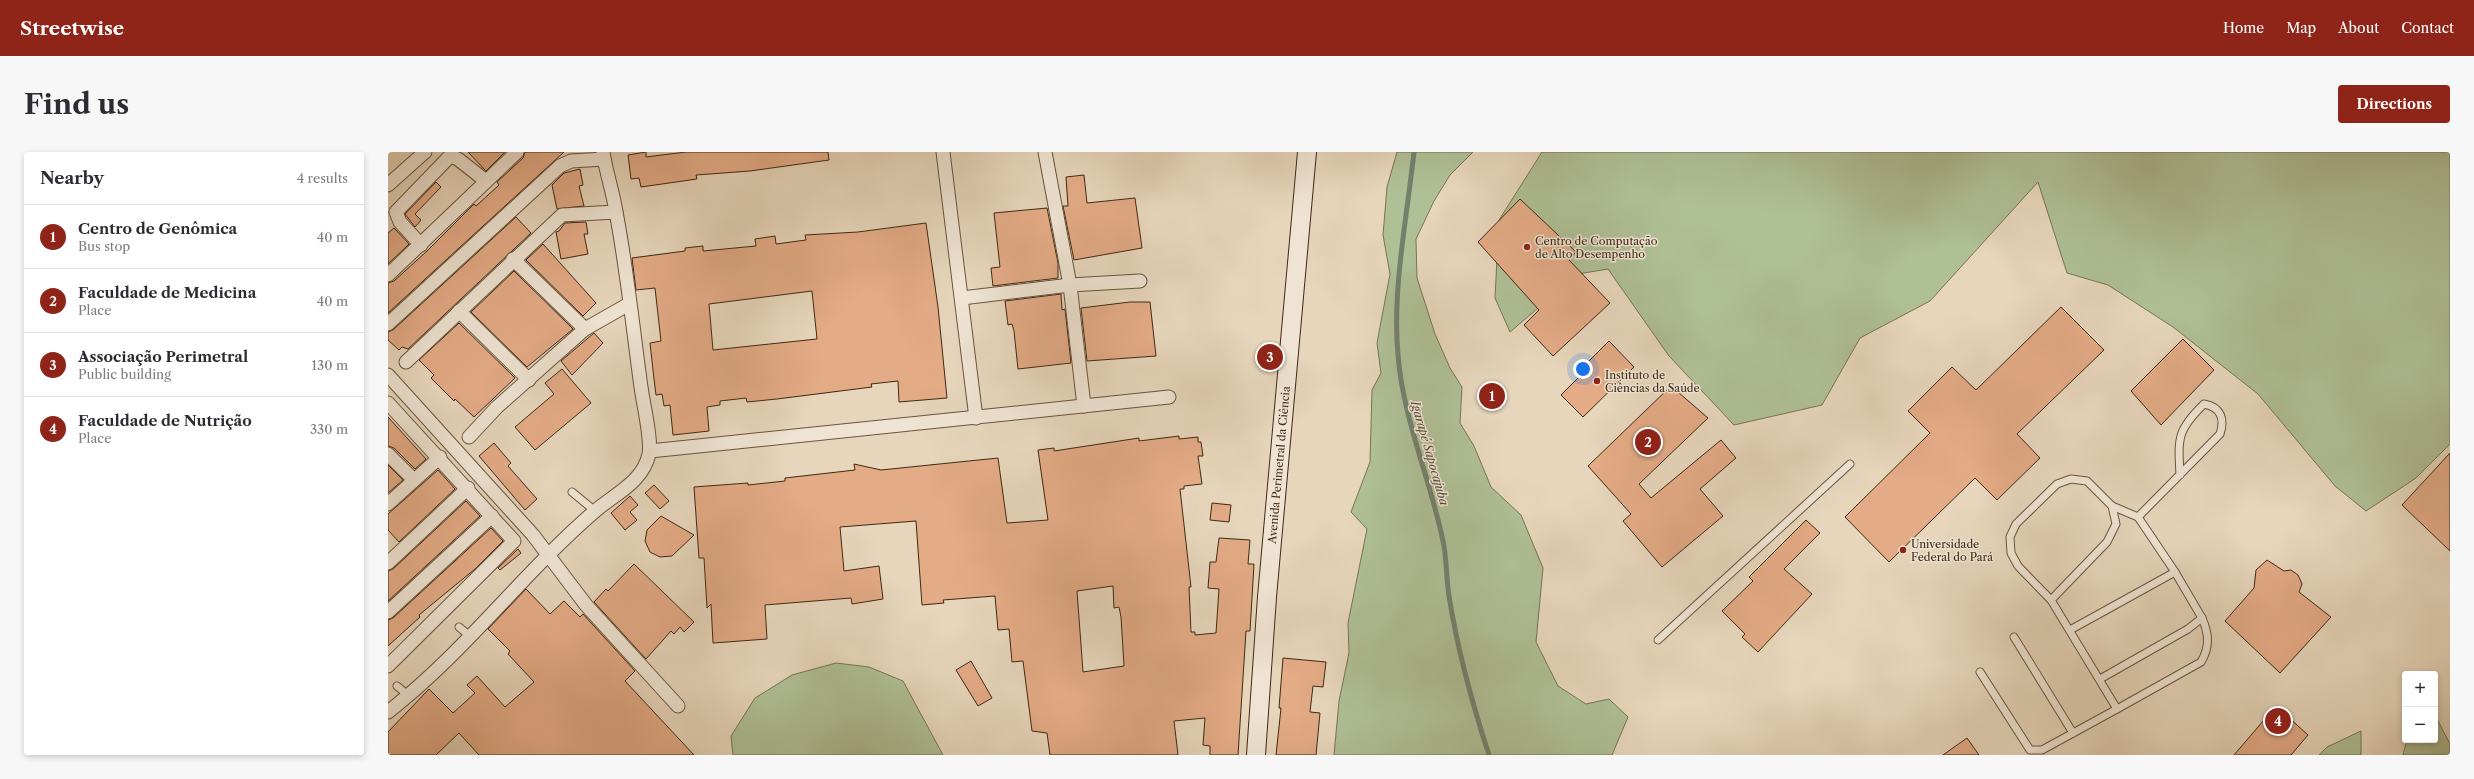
<!DOCTYPE html>
<meta charset="utf-8">
<style>
body{margin:0;font-family:"Libre Caslon Text",serif;background:#f7f7f7;color:#2b2b33}
.controls{position:absolute;right:12px;bottom:12px;display:grid;overflow:hidden;border-radius:4px;box-shadow:0 2px 6px #0003}
.controls button{width:36px;height:36px;display:grid;place-items:center;padding:0;border:0;border-bottom:1px solid #e1e1e2;background:#fff;color:#2b2b33;font:20px sans-serif}
.you{position:absolute;left:1195px;top:217px;width:14px;height:14px;margin:-10px;border:3px solid #fff;border-radius:50%;background:#1a73e8;box-shadow:0 0 0 6px #1a73e833}
.badge{display:grid;place-items:center;width:26px;height:26px;border-radius:50%;background:#8f2418;color:#fff;font-size:13px;font-weight:700}
.pin{position:absolute;translate:-50% -50%;border:2px solid #fff;box-shadow:0 1px 4px #0006}
.list{margin:0;padding:0;list-style:none}
h2{display:flex;justify-content:space-between;align-items:center;height:52px;margin:0;padding:0 16px;font-size:17px}
h2 small{font-size:13px;font-weight:400;color:#7c7c81}
.list li{display:grid;grid-template-columns:26px 1fr auto;gap:12px;align-items:center;box-sizing:border-box;height:64px;padding:0 16px;border-top:1px solid #e1e1e2}
.list b{display:block;font-size:15px;white-space:nowrap}
.list p{margin:0;font-size:13px;white-space:nowrap;color:#7c7c81}
.list em{font-size:13px;font-style:normal;color:#7c7c81}
.map{position:relative;flex:none;width:2062px;height:603px;overflow:hidden;border-radius:4px}
header{display:flex;align-items:center;gap:24px;box-sizing:border-box;height:56px;padding:0 20px;background:#8f2418;color:#fff}
header strong{font-size:19px}
nav{display:flex;gap:22px;margin-inline-start:auto;font-size:14px}
.intro{display:flex;align-items:center;justify-content:space-between;box-sizing:border-box;height:96px;padding:0 24px}
h1{margin:0;font-size:28px}
.button{padding:10px 18px;border-radius:4px;background:#8f2418;color:#fff;font-size:14px;font-weight:700}
main{display:flex;gap:24px;padding:0 24px}
aside{flex:1;background:#fff;border-radius:4px;box-shadow:0 2px 6px #0003}
.map>svg:first-child{display:block}
.green{fill:#afbf96;stroke:#777455}
.lines{fill:none;stroke-linecap:round;stroke-linejoin:round}
.stream{stroke:#74806e;stroke-width:5}
.building{fill:#e3ab86;stroke:#3f2814;fill-rule:evenodd}
.service-casing{stroke:#69543e;stroke-width:9}
.minor-casing{stroke:#69543e;stroke-width:15}
.secondary-casing{stroke:#3f2814;stroke-width:20}
.service{stroke:#efe4d3;stroke-width:7}
.minor{stroke:#efe4d3;stroke-width:13}
.secondary{stroke:#efe4d3;stroke-width:18}
.poi-dot{fill:#8f2418;stroke:#efe4d3;stroke-width:1.5}
.labels{text-anchor:middle;dominant-baseline:central;stroke-width:3;stroke-linejoin:round;paint-order:stroke}
.poi-label{font-size:11px;fill:#3f2814;stroke:#efe4d3;text-anchor:start}
.street-label{font-size:11px;fill:#3f2814;stroke:#efe4d3}
.water-label{font-size:12px;font-style:italic;fill:#554c3a;stroke:#efe4d3}
</style>
<header>
<strong>Streetwise</strong>
<nav><a>Home</a><a>Map</a><a>About</a><a>Contact</a></nav>
</header>
<div class="intro"><h1>Find us</h1><a class="button">Directions</a></div>
<main>
<aside>
<h2>Nearby<small>4 results</small></h2>
<ul class="list">
<li><span class="badge">1</span><div><b>Centro de Genômica</b><p>Bus stop</p></div><em>40 m</em></li>
<li><span class="badge">2</span><div><b>Faculdade de Medicina</b><p>Place</p></div><em>40 m</em></li>
<li><span class="badge">3</span><div><b>Associação Perimetral</b><p>Public building</p></div><em>130 m</em></li>
<li><span class="badge">4</span><div><b>Faculdade de Nutrição</b><p>Place</p></div><em>330 m</em></li>
</ul>
</aside>
<div class="map">
<svg width="2062" height="603" viewBox="0 0 2062 603">
<rect width="100%" height="100%" fill="#e7d6bc"/>
<filter id="stains"><feTurbulence type="fractalNoise" baseFrequency=".005" numOctaves="4"/><feColorMatrix values="0 0 0 0 .2 0 0 0 0 .09 0 0 0 0 .02 0 0 0 .5 -.17"/></filter>
<radialGradient id="worn" r=".72"><stop offset=".6" stop-color="#630" stop-opacity="0"/><stop offset="1" stop-color="#630" stop-opacity=".3"/></radialGradient>
<g class="green">
<polygon points="1009,0 1085,0 1062,23 1046,49 1028,87 1029,126 1047,182 1062,216 1074,235 1072,271 1086,294 1103,335 1133,363 1155,416 1148,490 1170,534 1198,552 1221,547 1240,565 1224,603 946,603 951,549 961,501 960,471 979,377 963,360 982,310 984,238 993,221 989,191 1002,122 995,83 999,35"/>
<polygon points="1154,0 2062,0 2062,292 2028,326 1978,359 1947,334 1870,242 1785,175 1720,133 1679,121 1650,30 1542,149 1472,186 1434,253 1346,273 1281,204 1220,117 1190,122 1122,180 1107,146 1111,68"/>
<polygon points="448,511 481,515 515,529 555,603 345,603 343,584 367,546 404,523"/>
<polygon points="2047,567 2049,567 2062,592 2062,603 2015,603 2019,588 2047,588"/>
<polygon points="1973,579 1973,603 1931,603 1939,595"/>
</g>
<g class="lines">
<path class="stream" d="M1026 0C1019 65 1004 138 1010 203 1015 267 1042 326 1055 389 1059 407 1058 426 1061 444 1069 495 1085 554 1101 603"/>
</g>
<g class="building">
<polygon points="80,0 117,0 98,19"/>
<polygon points="137,0 176,0 0,161 0,131 6,129 39,99 86,52 88,54 111,33 109,30 135,6"/>
<polygon points="258,0 258,5 298,0 440,0 441,8 362,19 308,23 309,27 253,35 251,26 243,27 240,3"/>
<polygon points="192,17 195,33 191,34 196,54 169,57 164,33 176,21"/>
<polygon points="696,23 699,51 747,46 754,96 686,108 675,54 680,54 678,25"/>
<polygon points="48,30 53,35 27,62 33,68 27,75 17,62"/>
<polygon points="1132,47 1188,100 1181,108 1222,151 1165,204 1136,173 1151,158 1090,90"/>
<polygon points="659,56 670,111 670,126 605,134 603,116 612,115 606,61"/>
<polygon points="128,65 143,81 20,197 14,195 11,198 0,188 0,180 5,178"/>
<polygon points="198,70 200,82 196,82 200,102 173,107 168,80 171,79 177,71"/>
<path d="M538 71 550 155 559 246 511 250 510 229 483 232 484 235 389 247 359 250 358 246 332 249V253L319 255 321 279 285 283 282 253 276 254 274 242 268 243 266 227 262 191 273 189 267 136 248 138 244 106 297 99V96L315 94V99L368 94 367 87 387 84 388 92 418 88 417 83 470 80ZM424 139 429 187 325 198 321 152Z"/>
<polygon points="6,76 21,92 0,112 0,81"/>
<polygon points="155,92 208,151 195,164 138,108"/>
<polygon points="126,119 185,177 139,215 83,160"/>
<polygon points="673,142 674,158 677,157 683,211 630,217 626,179 624,172 620,173 617,149"/>
<polygon points="742,150 762,150 768,204 699,209 693,156"/>
<polygon points="1673,155 1716,198 1629,282 1652,306 1609,348 1587,326 1501,410 1457,365 1542,281 1520,259 1564,215 1588,238"/>
<polygon points="71,171 127,226 86,265 67,247 66,249 43,226 46,223 31,208"/>
<polygon points="206,181 215,191 184,223 173,209"/>
<polygon points="1795,187 1826,218 1773,273 1743,239"/>
<polygon points="1221,189 1246,215 1195,265 1173,243 1203,213 1200,210"/>
<polygon points="174,217 203,251 147,298 127,275 166,242 157,231"/>
<polygon points="1283,234 1320,266 1251,332 1263,346 1333,288 1348,306 1312,337 1335,364 1274,415 1235,369 1243,362 1200,314"/>
<polygon points="0,265 38,307 27,317 6,296 0,294"/>
<path d="M791 284V287L810 285V290H813L815 304H810L814 332 796 334V337H792L803 435H801L803 480H807V483L828 481 831 437 820 436 822 410H828L831 386 862 388 860 412H866L862 479H858L850 603H822V594L815 593 817 566 786 569 790 603H662L659 581 644 579 635 509 624 510 621 477 610 478 607 444 555 448 556 451 534 453 528 369 452 375 456 419 491 414 495 447 464 452 463 446 377 453 379 487 325 491 323 452 319 456 316 406H311L306 335 360 331V333L397 329V326L467 318 466 312 493 318 610 306 619 371 660 368 650 298 666 296V299L751 286V289ZM725 434 726 456 731 455 733 465 736 514 695 520 689 439Z"/>
<polygon points="106,291 123,311 120,314 149,347 137,358 91,304"/>
<polygon points="2062,301 2062,399 2014,353"/>
<polygon points="0,313 15,328 0,341"/>
<polygon points="50,318 67,337 11,390 0,378 0,362"/>
<polygon points="266,333 281,349 272,357 257,341"/>
<polygon points="242,344 250,353 242,360 249,368 237,378 223,361"/>
<polygon points="78,349 92,364 0,449 0,419 5,417"/>
<polygon points="824,351 843,353 841,370 822,368"/>
<polygon points="273,364 306,383 284,404 272,405 262,400 257,389 259,378"/>
<polygon points="1418,368 1432,381 1396,417 1424,442 1370,500 1354,485 1357,482 1334,459 1365,429 1361,425"/>
<polygon points="103,376 115,389 87,417 31,463 32,465 0,494 0,468 5,466"/>
<polygon points="130,397 133,401 112,418 110,416"/>
<polygon points="1879,408 1896,419 1903,418 1910,423 1914,432 1911,440 1943,465 1892,521 1837,469 1866,436 1868,418"/>
<polygon points="246,412 306,470 296,480 292,475 286,482 283,479 258,507 206,450 218,437 220,439"/>
<polygon points="138,437 162,462 176,449 192,465 195,462 247,519 237,529 306,603 91,603 71,581 48,603 0,603 0,580 41,537 65,561 87,541 79,533 89,524 117,555 146,530 120,502 122,499 100,477"/>
<polygon points="895,506 938,510 935,535 925,534 922,560 932,561 928,603 888,603 893,556 891,556"/>
<polygon points="583,509 604,546 590,554 568,518"/>
<polygon points="1888,554 1920,583 1903,603 1846,603"/>
<polygon points="1579,586 1591,603 1555,603"/>
</g>
<g class="lines">
<defs>
<g id="service">
<polyline points="184,340 207,359"/>
<path d="M1750 365 1832 282C1837 267 1833 255 1816 252 1789 278 1790 286 1792 323"/>
<polyline points="71,475 83,485"/>
<polyline points="1682,478 1787,420 1750,365 1724,354"/>
<polyline points="1626,485 1685,581"/>
<polyline points="1270,488 1462,312"/>
<polyline points="1592,520 1642,598 1654,598 1729,557 1663,448 1630,414 1623,401 1622,385 1628,372 1669,332 1683,327 1699,329 1724,354 1728,372 1719,390 1663,448"/>
<polyline points="1712,527 1800,477 1814,466 1787,420"/>
<polyline points="9,534 21,544"/>
<path d="M1729 557 1813 510C1822 495 1821 482 1814 466"/>
</g>
<g id="minor">
<polyline points="555,0 588,266"/>
<polyline points="657,0 682,133 696,254"/>
<polyline points="0,33 37,0"/>
<polyline points="33,93 12,70 8,60 62,4 70,7 98,29"/>
<polyline points="125,107 197,177"/>
<polyline points="0,123 129,0"/>
<polyline points="574,146 682,133 752,129"/>
<polyline points="71,159 141,228"/>
<polyline points="0,172 172,14 183,9 216,7"/>
<polyline points="18,210 174,63 228,60"/>
<polyline points="0,223 145,383 198,453 290,554"/>
<polyline points="0,251 126,389 0,514"/>
<polyline points="81,285 109,255 197,177 241,152"/>
<polyline points="262,299 781,245"/>
<polyline points="0,302 26,328"/>
<polyline points="0,352 52,305"/>
<polyline points="0,411 80,336"/>
<polyline points="0,460 104,364"/>
<path d="M0 560C76 501 134 422 207 359 227 342 255 330 261 302 264 288 255 251 253 235 245 177 239 117 228 60 225 40 218 20 215 0"/>
</g>
<g id="secondary">
<path id="s1" d="M868 603 879 445 919 0"/>
</g>
</defs>
<use href="#service" class="service-casing"/>
<use href="#minor" class="minor-casing"/>
<use href="#secondary" class="secondary-casing"/>
<use href="#service" class="service"/>
<use href="#minor" class="minor"/>
<use href="#secondary" class="secondary"/>
</g>
<g class="poi-dot">
<circle cx="1139" cy="95" r="4"/>
<circle cx="1209" cy="229" r="4"/>
<circle cx="1515" cy="398" r="4"/>
</g>
<g class="labels">
<g class="poi-label">
<text x="1147" y="89">Centro de Computação<tspan x="1147" dy="13">de Alto Desempenho</tspan></text>
<text x="1217" y="223">Instituto de<tspan x="1217" dy="13">Ciências da Saúde</tspan></text>
<text x="1523" y="392">Universidade<tspan x="1523" dy="13">Federal do Pará</tspan></text>
</g>
<g class="street-label">
<text stroke="none"><textPath href="#s1" startOffset="291">Avenida Perimetral da Ciência</textPath></text>
</g>
<g class="water-label">
<text transform="translate(1042 301) rotate(74)">Igarapé Sapocajuba</text>
</g>
</g>
<rect width="100%" height="100%" filter="url(#stains)"/>
<rect width="100%" height="100%" fill="url(#worn)"/>
</svg>
<div class="controls">
<button>+</button>
<button>−</button>
</div>
<div class="you"></div>
<div class="pin badge" style="left:1104px;top:244px">1</div>
<div class="pin badge" style="left:1260px;top:290px">2</div>
<div class="pin badge" style="left:882px;top:205px">3</div>
<div class="pin badge" style="left:1890px;top:569px">4</div>
</div>
</main>
